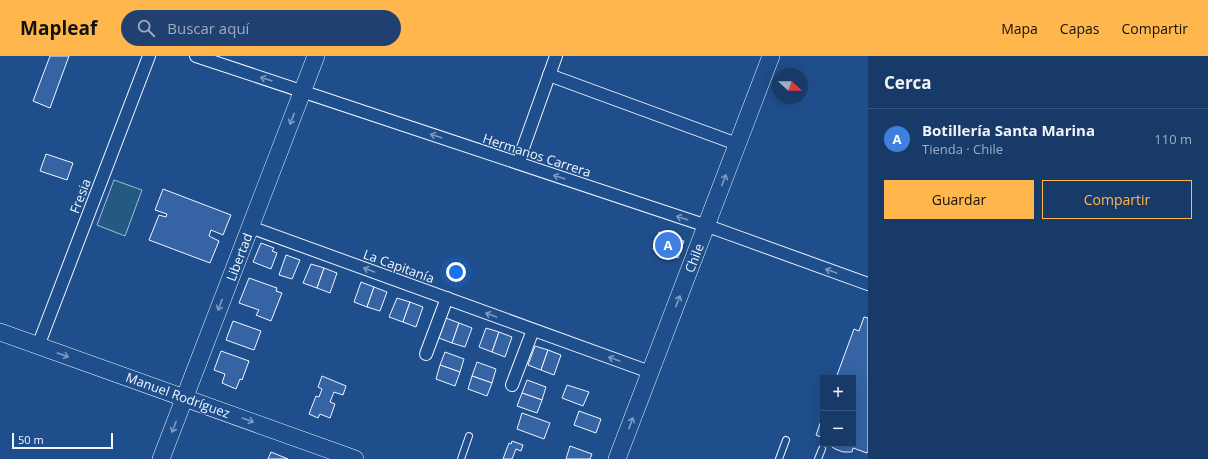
<!DOCTYPE html>
<html lang="es">
<meta charset="utf-8">
<style>
body{margin:0;font-family:"Open Sans",sans-serif;background:#20416f;color:#f1f3f6}
.controls{position:absolute;right:12px;bottom:12px;display:grid;overflow:hidden;border-radius:0px;box-shadow:0 4px 16px #0002}
.controls button{width:36px;height:36px;display:grid;place-items:center;padding:0;border:0;border-bottom:1px solid #36547d;background:#173a69;color:#f1f3f6;font:20px sans-serif}
.compass{position:absolute;left:772px;top:12px;width:36px;height:36px;border-radius:50%;background:#173a69;box-shadow:0 4px 16px #0002;rotate:111deg}
.scale{position:absolute;left:12px;bottom:10px;width:101px;box-sizing:border-box;padding-left:4px;border:2px solid #f2f6ff;border-top:0;font-size:11px;line-height:14px;white-space:nowrap;color:#f2f6ff;-webkit-text-stroke:3px #1f4e8c;paint-order:stroke}
.you{position:absolute;left:456px;top:216px;width:14px;height:14px;margin:-10px;border:3px solid #fff;border-radius:50%;background:#1a73e8;box-shadow:0 0 0 6px #1a73e833}
.badge{display:grid;place-items:center;width:26px;height:26px;border-radius:50%;background:#ffb74d;color:#fff;font-size:13px;font-weight:700}
.pin{position:absolute;translate:-50% -50%;border:2px solid #fff;box-shadow:0 1px 4px #0006}
.list{margin:0;padding:0;list-style:none}
h2{display:flex;justify-content:space-between;align-items:center;height:52px;margin:0;padding:0 16px;font-size:17px}
h2 small{font-size:13px;font-weight:400;color:#9eadc0}
.list li{display:grid;grid-template-columns:26px 1fr auto;gap:12px;align-items:center;box-sizing:border-box;height:60px;padding:0 16px;border-top:1px solid #36547d}
.list b{display:block;font-size:15px;white-space:nowrap}
.list p{margin:0;font-size:13px;white-space:nowrap;color:#9eadc0}
.list em{font-size:13px;font-style:normal;color:#9eadc0}
.actions{display:flex;gap:8px;padding:12px 16px}
.actions a{flex:1;padding:9px 0;border:1px solid #ffb74d;border-radius:0px;text-align:center;font-size:14px;color:#ffb74d}
.actions .main{background:#ffb74d;color:#111}
.icon{flex:none;width:22px;height:22px;fill:none;stroke:currentColor;stroke-width:2;stroke-linecap:round;stroke-linejoin:round}
.map{position:relative;flex:none;width:868px;height:403px;overflow:hidden}
header{display:flex;align-items:center;gap:24px;box-sizing:border-box;height:56px;padding:0 20px;background:#ffb74d;color:#111}
header strong{font-size:19px}
nav{display:flex;gap:22px;margin-inline-start:auto;font-size:14px}
.search{width:280px;height:36px;background:#20416f;display:flex;align-items:center;gap:10px;box-sizing:border-box;padding:0 14px;border-radius:22px;color:#9eadc0;font-size:15px}
main{display:flex}
aside{flex:1;background:#173a69}
.map>svg:first-child{display:block}
.green{fill:#245a82;stroke:#a8bbd7}
.building{fill:#3563a3;stroke:#f2f6ff}
.lines{fill:none;stroke-linecap:round;stroke-linejoin:round}
.lane-casing{stroke:#f2f6ff;stroke-width:8}
.street-casing{stroke:#f2f6ff;stroke-width:14}
.secondary-casing{stroke:#f2f6ff;stroke-width:18}
.lane{stroke:#1f4e8c;stroke-width:6}
.street{stroke:#1f4e8c;stroke-width:12}
.secondary{stroke:#1f4e8c;stroke-width:17}
.oneway{stroke:#7e9ac0}
.labels{text-anchor:middle;dominant-baseline:central;stroke-width:3;stroke-linejoin:round;paint-order:stroke}
.street-label{font-size:13px;fill:#f2f6ff;stroke:#1f4e8c}
</style>
<header>
<strong>Mapleaf</strong>
<div class="search"><svg class="icon" aria-label="search" viewBox="0 0 24 24"><circle cx="10" cy="10" r="6"/><path d="M15 15l6 6"/></svg>Buscar aquí</div>
<nav><a>Mapa</a><a>Capas</a><a>Compartir</a></nav>
</header>
<main>
<div class="map">
<svg width="868" height="403" viewBox="0 0 868 403">
<rect width="100%" height="100%" fill="#1f4e8c"/>
<polygon class="green" points="114,124 142,134 125,180 97,169"/>
<g class="building">
<polygon points="50,0 69,0 50,52 33,45"/>
<polygon points="46,98 73,107 67,124 40,115"/>
<polygon points="163,133 231,159 223,179 211,174 209,180 219,185 210,207 149,184 159,159 166,161 167,158 155,154"/>
<polygon points="659,176 684,185 678,202 653,193"/>
<polygon points="261,187 274,192 272,195 277,197 271,213 253,206"/>
<polygon points="286,199 300,204 292,223 279,219"/>
<polygon points="311,208 324,212 317,232 303,227"/>
<polygon points="324,212 337,217 330,237 317,232"/>
<polygon points="249,222 277,232 276,235 282,237 271,265 256,259 259,254 239,247"/>
<polygon points="361,226 374,231 367,251 354,246"/>
<polygon points="374,231 387,236 380,255 367,251"/>
<polygon points="397,242 410,246 403,266 389,261"/>
<polygon points="410,246 423,251 416,271 403,266"/>
<polygon points="864,261 868,262 868,395 867,397 853,392 852,396 843,396 835,393 828,388 853,388 853,322 836,322 854,273 859,275"/>
<polygon points="446,262 459,267 452,287 439,282"/>
<polygon points="233,265 261,275 254,294 226,284"/>
<polygon points="459,267 472,272 465,291 452,287"/>
<polygon points="486,272 499,276 492,296 479,291"/>
<polygon points="499,276 512,281 505,301 492,296"/>
<polygon points="535,290 548,294 541,314 528,309"/>
<polygon points="548,294 561,299 554,319 541,314"/>
<polygon points="221,295 249,305 242,324 240,323 236,333 222,327 225,318 214,314"/>
<polygon points="445,296 464,303 460,316 440,309"/>
<polygon points="477,306 496,313 492,327 472,320"/>
<polygon points="440,309 460,316 455,330 436,323"/>
<polygon points="322,320 346,330 343,339 334,336 330,346 335,348 330,362 320,358 318,362 309,358 316,340 319,341 322,333 318,331"/>
<polygon points="472,320 492,327 487,340 468,333"/>
<polygon points="527,324 546,331 542,344 522,337"/>
<polygon points="567,329 589,336 583,350 562,342"/>
<polygon points="522,337 542,344 537,357 517,350"/>
<polygon points="579,355 601,363 596,377 574,369"/>
<polygon points="522,357 550,367 544,383 517,373"/>
<polygon points="823,359 823,382 816,379"/>
<polygon points="512,385 523,389 521,395 516,393 512,403 503,403 509,387 511,388"/>
<polygon points="570,390 592,398 590,403 566,403"/>
<polygon points="271,396 288,403 268,403"/>
</g>
<g class="lines">
<defs>
<g id="lane">
<polyline points="461,403 469,380"/>
<polyline points="779,403 786,384"/>
<polyline points="818,403 822,393"/>
</g>
<g id="street">
<polyline points="196,0 716,173 868,228"/>
<polyline points="549,19 737,88"/>
<polyline points="519,107 522,95 556,0"/>
<polyline points="250,171 650,316"/>
<polyline points="38,290 149,0"/>
<polyline points="426,298 447,242"/>
<polyline points="512,329 533,274"/>
</g>
<g id="secondary">
<polyline points="0,276 355,403"/>
<polyline points="161,403 316,0"/>
<polyline points="617,403 771,0"/>
</g>
</defs>
<use href="#lane" class="lane-casing"/>
<use href="#street" class="street-casing"/>
<use href="#secondary" class="secondary-casing"/>
<use href="#lane" class="lane"/>
<use href="#street" class="street"/>
<use href="#secondary" class="secondary"/>
</g>
<defs><path id="oneway-shaft" d="M-6 0H5M1.5-3L5.5 0L1.5 3" fill="none" stroke-width="1.6" stroke-linecap="round" stroke-linejoin="round"/></defs>
<g class="oneway">
<use href="#oneway-shaft" transform="translate(266 23) rotate(-162)"/>
<use href="#oneway-shaft" transform="translate(292 63) rotate(111)"/>
<use href="#oneway-shaft" transform="translate(436 80) rotate(-162)"/>
<use href="#oneway-shaft" transform="translate(559 121) rotate(-162)"/>
<use href="#oneway-shaft" transform="translate(724 124) rotate(-69)"/>
<use href="#oneway-shaft" transform="translate(682 162) rotate(-162)"/>
<use href="#oneway-shaft" transform="translate(369 214) rotate(-160)"/>
<use href="#oneway-shaft" transform="translate(831 215) rotate(-160)"/>
<use href="#oneway-shaft" transform="translate(678 245) rotate(-69)"/>
<use href="#oneway-shaft" transform="translate(220 249) rotate(111)"/>
<use href="#oneway-shaft" transform="translate(491 259) rotate(-160)"/>
<use href="#oneway-shaft" transform="translate(63 299) rotate(19)"/>
<use href="#oneway-shaft" transform="translate(614 303) rotate(-160)"/>
<use href="#oneway-shaft" transform="translate(248 364) rotate(20)"/>
<use href="#oneway-shaft" transform="translate(631 367) rotate(-69)"/>
<use href="#oneway-shaft" transform="translate(174 371) rotate(111)"/>
</g>
<g class="labels">
<g class="street-label">
<text transform="translate(537 99) rotate(18)">Hermanos Carrera</text>
<text transform="translate(80 140) rotate(-69)">Fresia</text>
<text transform="translate(239 201) rotate(-69)">Libertad</text>
<text transform="translate(694 202) rotate(-69)">Chile</text>
<text transform="translate(399 210) rotate(20)">La Capitanía</text>
<text transform="translate(178 339) rotate(20)">Manuel Rodríguez</text>
</g>
</g>
</svg>
<div class="controls">
<button>+</button>
<button>−</button>
</div>
<svg class="compass" viewBox="-18 -18 36 36"><path d="M0-13l5 13h-10z" fill="#e53935"/><path d="M0 13l5-13h-10z" fill="#9eadc0"/></svg>
<div class="scale">50 m</div>
<div class="you"></div>
<div class="pin badge" style="left:668px;top:189px;background:#3f7fe0">A</div>
</div>
<aside>
<h2>Cerca<small></small></h2>
<ul class="list">
<li><span class="badge" style="background:#3f7fe0">A</span><div><b>Botillería Santa Marina</b><p>Tienda · Chile</p></div><em>110 m</em></li>
</ul>
<div class="actions"><a class="main">Guardar</a><a>Compartir</a></div>
</aside>
</main>
